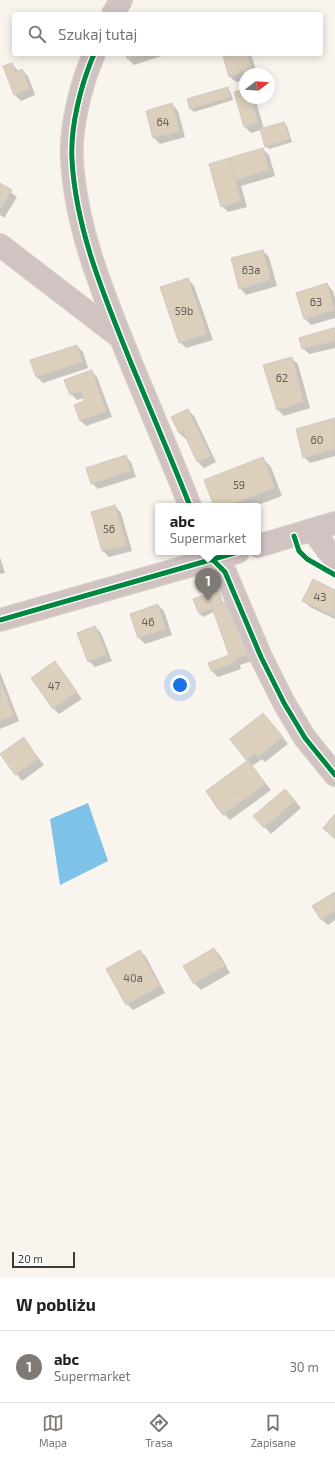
<!DOCTYPE html>
<html lang="pl">
<meta charset="utf-8">
<style>
body{margin:0;font-family:"Exo 2",sans-serif;background:#f2f2f2;color:#202124}
.compass{position:absolute;left:239px;top:68px;width:36px;height:36px;border-radius:50%;background:#fff;box-shadow:0 2px 10px #0003;rotate:73deg}
.scale{position:absolute;left:12px;bottom:10px;width:63px;box-sizing:border-box;padding-left:4px;border:2px solid #3d3933;border-top:0;font-size:11px;line-height:14px;white-space:nowrap;color:#3d3933;-webkit-text-stroke:3px #fff;paint-order:stroke}
.you{position:absolute;left:180px;top:685px;width:14px;height:14px;margin:-10px;border:3px solid #fff;border-radius:50%;background:#1a73e8;box-shadow:0 0 0 6px #1a73e833}
.badge{display:grid;place-items:center;width:26px;height:26px;border-radius:50%;background:#7f7a74;color:#fff;font-size:13px;font-weight:700}
.pin{position:absolute;translate:-50% -33px;filter:drop-shadow(0 1px 2px #0008)}
.pin::after{content:'';position:absolute;top:21px;width:14px;height:12px;background:inherit;clip-path:polygon(0 0,100% 0,50% 100%)}
.popup{position:absolute;left:155px;top:503px;width:106px;height:52px;box-sizing:border-box;display:grid;place-content:center;border-radius:4px;background:#fff;filter:drop-shadow(0 1px 3px #0005);font-size:13px;white-space:nowrap;color:#757577}
.popup b{font-size:15px;color:#202124}
.popup::after{content:'';position:absolute;left:50%;top:100%;margin-left:-8px;border:8px solid transparent;border-top-color:#fff}
.list{margin:0;padding:0;list-style:none}
h2{display:flex;justify-content:space-between;align-items:center;height:52px;margin:0;padding:0 16px;font-size:17px}
h2 small{font-size:13px;font-weight:400;color:#757577}
.list li{display:grid;grid-template-columns:26px 1fr auto;gap:12px;align-items:center;box-sizing:border-box;height:72px;padding:0 16px;border-top:1px solid #e0e0e0}
.list b{display:block;font-size:15px;white-space:nowrap}
.list p{margin:0;font-size:13px;white-space:nowrap;color:#757577}
.list em{font-size:13px;font-style:normal;color:#757577}
.icon{flex:none;width:22px;height:22px;fill:none;stroke:currentColor;stroke-width:2;stroke-linecap:round;stroke-linejoin:round}
.map{position:relative;flex:none;width:335px;height:1278px;overflow:hidden}
.search{position:absolute;background:#fff;box-shadow:0 2px 10px #0003;left:12px;right:12px;top:12px;height:44px;display:flex;align-items:center;gap:10px;box-sizing:border-box;padding:0 14px;border-radius:4px;color:#757577;font-size:15px}
.sheet{height:124px;background:#fff}
nav{display:flex;justify-content:space-around;align-items:center;box-sizing:border-box;height:56px;border-top:1px solid #e0e0e0;background:#fff;font-size:11px;color:#757577}
nav a{display:grid;justify-items:center;gap:2px}
nav .on{color:#7f7a74}
.map>svg:first-child{display:block}
.water{fill:#7ec2e7}
.shadow{fill:#0003}
.building{fill:#dccfbb;stroke:#cecac4}
.lines{fill:none;stroke-linecap:round;stroke-linejoin:round}
.minor-casing{stroke:#d6d2cc;stroke-width:24}
.minor{stroke:#d1c3c1;stroke-width:22}
.cycleway-casing{stroke:#fff;stroke-width:8}
.cycleway{stroke:#00873e;stroke-width:5}
.labels{text-anchor:middle;dominant-baseline:central;stroke-width:3;stroke-linejoin:round;paint-order:stroke}
.number-label{font-size:11px;fill:#655e55}
</style>
<div class="map">
<svg width="335" height="1278" viewBox="0 0 335 1278">
<rect width="100%" height="100%" fill="#f9f4ed"/>
<polygon class="water" points="88,803 108,861 60,885 50,819"/>
<g class="shadow">
<polygon points="127,54 168,54 134,65 128,59"/>
<polygon points="234,54 249,54 252,57 257,74 245,74 245,80 236,82 229,76"/>
<polygon points="12,64 19,72 22,70 28,76 35,95 21,101 15,95 4,67"/>
<polygon points="227,88 230,91 233,100 194,112 191,109"/>
<polygon points="245,90 245,98 255,98 264,129 284,123 287,126 292,142 269,149 266,146 261,130 251,133 245,127 235,93"/>
<polygon points="172,104 178,111 185,137 160,144 154,138"/>
<polygon points="263,149 269,155 275,176 241,186 247,207 228,212 222,206 210,165"/>
<polygon points="0,184 17,197 4,218 0,215"/>
<polygon points="263,251 269,257 277,286 246,295 240,288"/>
<polygon points="188,279 194,286 213,340 186,348 180,342"/>
<polygon points="327,284 333,291 335,298 335,318 311,325 305,319 297,293"/>
<polygon points="335,329 335,348 309,354 303,348"/>
<polygon points="77,346 83,352 88,368 43,383 37,377"/>
<polygon points="291,358 298,364 310,408 284,416 278,410 264,366"/>
<polygon points="91,371 97,377 112,417 86,426 80,420 85,402 84,398 77,400 71,394"/>
<polygon points="188,410 194,416 216,462 204,468 198,462 187,438 186,439 179,433"/>
<polygon points="335,419 335,456 310,463 304,457"/>
<polygon points="125,456 131,462 136,477 98,489 92,483"/>
<polygon points="263,459 271,467 282,496 255,506 215,506"/>
<polygon points="115,506 121,513 132,551 109,557 103,551 92,513"/>
<polygon points="0,557 5,573 0,574"/>
<polygon points="335,591 335,619 310,607 304,601"/>
<polygon points="218,592 253,661 240,665 241,669 218,677 212,671 210,663 230,656 215,611 203,617 200,614 195,600"/>
<polygon points="158,605 164,611 172,635 145,644 139,638 131,614"/>
<polygon points="95,627 101,633 112,661 95,667 89,661"/>
<polygon points="55,663 82,699 59,714 53,708"/>
<polygon points="0,672 19,721 0,729"/>
<polygon points="269,720 288,744 265,762 262,759 252,766 271,790 230,820 224,814 249,761 231,740"/>
<polygon points="23,738 44,765 22,781 1,754"/>
<polygon points="291,796 301,808 271,834 255,816"/>
<polygon points="335,893 335,920 328,925 321,919"/>
<polygon points="214,949 220,955 230,973 201,990 195,984 185,966"/>
<polygon points="140,951 146,957 165,993 133,1010 127,1004 108,969"/>
</g>
<g class="building">
<polygon points="126,54 143,54 127,59"/>
<polygon points="230,54 247,54 252,70 229,77 223,56"/>
<polygon points="12,63 16,72 22,69 30,89 14,95 3,66"/>
<polygon points="228,87 230,97 190,109 187,99"/>
<polygon points="245,89 245,98 251,98 258,123 244,127 234,92"/>
<polygon points="172,103 180,131 153,138 146,111"/>
<polygon points="284,122 290,139 265,147 260,129"/>
<polygon points="263,148 269,170 236,180 229,158"/>
<polygon points="229,158 241,201 221,207 209,164"/>
<polygon points="0,183 12,190 0,209"/>
<polygon points="263,250 271,280 239,289 231,258"/>
<polygon points="188,278 207,334 179,343 160,287"/>
<polygon points="327,283 335,310 304,319 296,293"/>
<polygon points="333,328 335,328 335,341 302,349 299,338"/>
<polygon points="77,345 83,362 36,377 30,360"/>
<polygon points="292,357 304,402 277,410 263,365"/>
<polygon points="92,370 106,411 80,421 74,405 84,401 81,391 70,395 64,380"/>
<polygon points="188,409 211,456 197,462 183,431 179,433 171,417"/>
<polygon points="335,418 335,449 303,458 296,429"/>
<polygon points="126,455 131,471 91,484 86,468"/>
<polygon points="263,457 275,488 226,506 214,506 204,480"/>
<polygon points="115,505 127,545 102,551 91,512"/>
<polygon points="313,579 335,590 335,617 302,601"/>
<polygon points="219,590 223,604 199,614 193,599"/>
<polygon points="229,601 247,655 235,659 235,663 211,671 208,663 229,655 212,607"/>
<polygon points="158,604 166,629 138,638 130,614"/>
<polygon points="95,626 107,654 88,662 77,633"/>
<polygon points="55,661 77,692 53,709 31,678"/>
<polygon points="0,680 14,715 0,721"/>
<polygon points="263,713 283,737 258,757 255,753 246,760 230,739"/>
<polygon points="24,737 38,759 15,775 0,754"/>
<polygon points="248,760 259,775 216,806 206,791"/>
<polygon points="259,775 265,784 223,815 216,806"/>
<polygon points="285,789 295,801 264,828 253,816"/>
<polygon points="335,814 335,839 323,828"/>
<polygon points="335,892 335,911 321,920 312,906"/>
<polygon points="214,948 225,966 194,984 183,966"/>
<polygon points="140,950 160,986 126,1005 106,969"/>
</g>
<g class="lines">
<defs>
<g id="minor">
<polyline points="113,14 121,0"/>
<path d="M94 54C81 84 70 127 72 160 76 231 105 298 131 363 151 411 171 458 190 506"/>
<polyline points="0,245 121,338"/>
<polyline points="313,530 328,551 335,558"/>
<polyline points="258,546 335,523"/>
<polyline points="209,552 212,559 225,572 261,657 284,703 305,738 335,775"/>
<polyline points="0,620 238,552"/>
</g>
</defs>
<use href="#minor" class="minor-casing"/>
<use href="#minor" class="minor"/>
<defs>
<g id="cycleway">
<path d="M94 54C81 84 70 127 72 160 76 231 105 298 131 363 151 411 171 458 190 506"/>
<polyline points="294,536 299,551 307,559 335,575"/>
<polyline points="209,552 212,559 225,572 261,657 284,703 305,738 335,775"/>
<polyline points="0,620 238,552"/>
</g>
</defs>
<use href="#cycleway" class="cycleway-casing"/>
<use href="#cycleway" class="cycleway"/>
</g>
<g class="labels">
<g class="number-label">
<text x="163" y="121">64</text>
<text x="251" y="269">63a</text>
<text x="316" y="301">63</text>
<text x="184" y="310">59b</text>
<text x="282" y="377">62</text>
<text x="317" y="439">60</text>
<text x="239" y="484">59</text>
<text x="109" y="528">56</text>
<text x="320" y="596">43</text>
<text x="148" y="621">46</text>
<text x="54" y="685">47</text>
<text x="133" y="977">40a</text>
</g>
</g>
</svg>
<svg class="compass" viewBox="-18 -18 36 36"><path d="M0-13l5 13h-10z" fill="#e53935"/><path d="M0 13l5-13h-10z" fill="#757577"/></svg>
<div class="scale">20 m</div>
<div class="you"></div>
<div class="pin badge" style="left:208px;top:601px">1</div>
<div class="popup"><b>abc</b>Supermarket</div>
<div class="search"><svg class="icon" aria-label="search" viewBox="0 0 24 24"><circle cx="10" cy="10" r="6"/><path d="M15 15l6 6"/></svg>Szukaj tutaj</div>
</div>
<section class="sheet">
<h2>W pobliżu<small></small></h2>
<ul class="list">
<li><span class="badge">1</span><div><b>abc</b><p>Supermarket</p></div><em>30 m</em></li>
</ul>
</section>
<nav>
<a class="on"><svg class="icon" aria-label="map" viewBox="0 0 24 24"><path d="M3 6l6-2 6 2 6-2v14l-6 2-6-2-6 2zM9 4v14M15 6v14"/></svg>Mapa</a>
<a><svg class="icon" aria-label="directions" viewBox="0 0 24 24"><path d="M12 3l9 9-9 9-9-9zM9 14v-3h6M13 9l2 2-2 2"/></svg>Trasa</a>
<a><svg class="icon" aria-label="saved" viewBox="0 0 24 24"><path d="M7 4h10v16l-5-4-5 4z"/></svg>Zapisane</a>
</nav>
